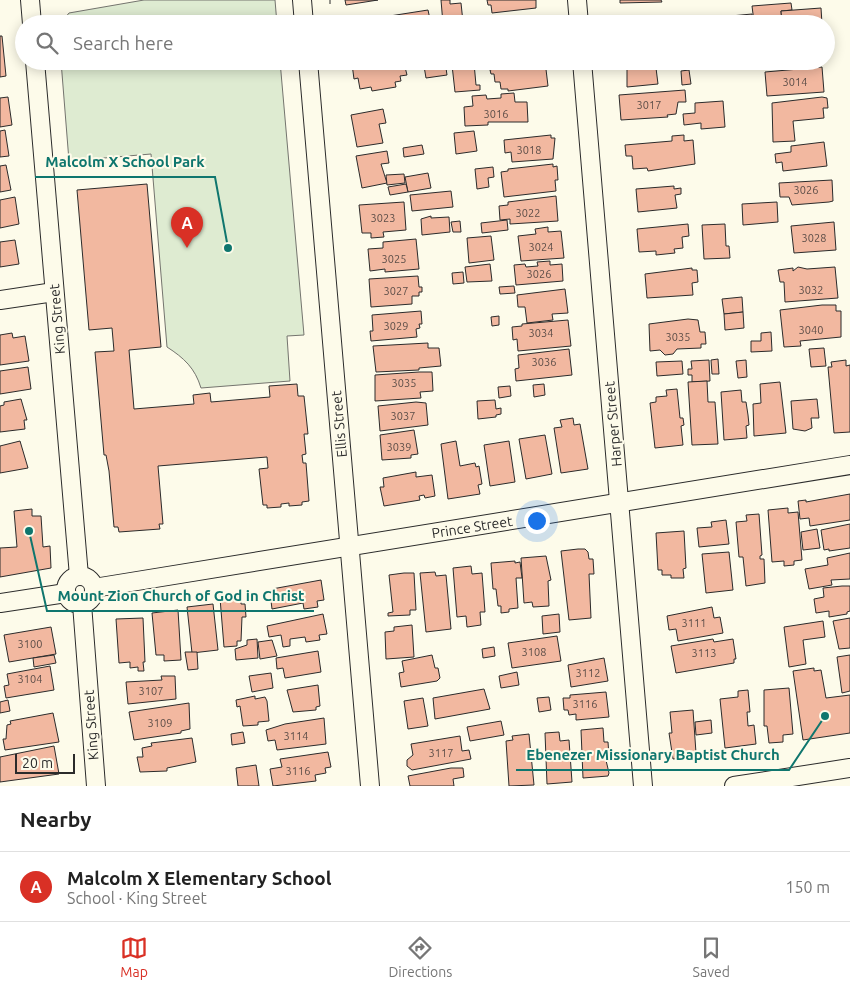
<!DOCTYPE html>
<meta charset="utf-8">
<style>
body{margin:0;font-family:Ubuntu,sans-serif;background:#f6f6f6;color:#222}
.scale{position:absolute;left:15px;bottom:12px;width:60px;box-sizing:border-box;padding-left:5px;border:2px solid #2b2b2b;border-top:0;font-size:14px;line-height:18px;white-space:nowrap;color:#2b2b2b;-webkit-text-stroke:4px #fdfbea;paint-order:stroke}
.you{position:absolute;left:536px;top:520px;width:18px;height:18px;margin:-12px;border:4px solid #fff;border-radius:50%;background:#1a73e8;box-shadow:0 0 0 8px #1a73e833}
.badge{display:grid;place-items:center;width:32px;height:32px;border-radius:50%;background:#d93025;color:#fff;font-size:16px;font-weight:700}
.pin{position:absolute;translate:-50% -41px;filter:drop-shadow(0 1px 2px #0008)}
.pin::after{content:'';position:absolute;top:26px;width:18px;height:15px;background:inherit;clip-path:polygon(0 0,100% 0,50% 100%)}
.list{margin:0;padding:0;list-style:none}
h2{display:flex;justify-content:space-between;align-items:center;height:65px;margin:0;padding:0 20px;font-size:21px}
h2 small{font-size:16px;font-weight:400;color:#767676}
.list li{display:grid;grid-template-columns:32px 1fr auto;gap:15px;align-items:center;box-sizing:border-box;height:70px;padding:0 20px;border-top:1px solid #e0e0e0}
.list b{display:block;font-size:19px;white-space:nowrap}
.list p{margin:0;font-size:16px;white-space:nowrap;color:#767676}
.list em{font-size:16px;font-style:normal;color:#767676}
.icon{flex:none;width:28px;height:28px;fill:none;stroke:currentColor;stroke-width:2;stroke-linecap:round;stroke-linejoin:round}
.map{position:relative;flex:none;width:850px;height:786px;overflow:hidden}
.search{position:absolute;background:#fff;box-shadow:0 2px 12px #0003;left:15px;right:15px;top:15px;height:55px;display:flex;align-items:center;gap:12px;box-sizing:border-box;padding:0 18px;border-radius:28px;color:#767676;font-size:19px}
.sheet{height:135px;background:#fff}
nav{display:flex;justify-content:space-around;align-items:center;box-sizing:border-box;height:70px;border-top:1px solid #e0e0e0;background:#fff;font-size:14px;color:#767676}
nav a{display:grid;justify-items:center;gap:2px}
nav .on{color:#d93025}
.map>svg:first-child{display:block}
.green{fill:#deebd1;stroke:#74746e}
.building{fill:#f2b8a0;stroke:#2b2b2b}
.lines{fill:none;stroke-linecap:round;stroke-linejoin:round}
.street-casing{stroke:#2b2b2b;stroke-width:20}
.street{stroke:#fdfbea;stroke-width:18}
.fence{stroke:#2b2b2b;stroke-width:1;stroke-dasharray:6 2.5;stroke-linecap:butt}
.labels{text-anchor:middle;dominant-baseline:central;stroke-width:4;stroke-linejoin:round;paint-order:stroke}
.number-label{font-size:11px;fill:#5d4e48}
.street-label{font-size:14px;fill:#2b2b2b;stroke:#fdfbea}
.leader{fill:none;stroke:#0f766e;stroke-width:2}
.callout-dot{fill:#0f766e;stroke:#fdfbea;stroke-width:2}
.callout-label{font-size:15px;text-anchor:middle;font-weight:bold;fill:#0f766e;stroke:#fdfbea;stroke-width:4;stroke-linejoin:round;paint-order:stroke}
</style>
<div class="map">
<svg width="850" height="786" viewBox="0 0 850 786">
<rect width="100%" height="100%" fill="#fdfbea"/>
<g class="green">
<polygon points="144,0 275,0 277,24 60,24 69,13"/>
<path d="M61 61H280L304 335 287 336 290 381 201 388C195 368 184 358 167 347L151 154 69 161Z"/>
</g>
<g class="building">
<polygon points="345,0 378,0 346,5"/>
<polygon points="441,0 450,0 450,4 461,3 463,22 443,24"/>
<polygon points="487,0 536,0 536,8 492,13 491,5 488,5"/>
<polygon points="620,0 661,0 662,2 620,3"/>
<polygon points="791,3 792,10 781,11 782,20 754,22 752,6"/>
<polygon points="821,8 822,24 782,24 781,11"/>
<polygon points="428,10 431,24 345,24 345,23"/>
<polygon points="752,14 753,24 720,24 720,17"/>
<polygon points="539,16 540,24 506,24 506,21"/>
<polygon points="657,17 657,24 622,24 621,20"/>
<polygon points="0,36 2,36 6,76 0,77"/>
<polygon points="369,61 398,61 399,68 405,67 407,75 400,76 401,81 395,82 396,87 372,91 371,87 360,89 358,78 354,79 352,64"/>
<polygon points="418,61 445,61 447,75 426,78 424,66 419,66"/>
<polygon points="545,61 548,86 508,91 508,89 501,89 500,82 495,82 494,74 491,74 490,70 505,66"/>
<polygon points="627,61 666,61 667,67 656,68 658,84 627,87"/>
<polygon points="773,61 821,61 821,63 807,63 807,67 790,68 790,64 780,65 773,64"/>
<polygon points="474,63 476,85 480,85 480,90 455,92 452,65"/>
<polygon points="822,67 824,92 767,96 765,72"/>
<polygon points="689,70 691,84 682,85 681,71"/>
<polygon points="685,90 686,102 678,102 676,114 667,115 668,117 621,120 619,95"/>
<polygon points="514,93 515,102 527,102 528,122 488,122 488,125 465,126 464,107 473,106 472,96 486,95 487,99 501,98 501,94"/>
<polygon points="8,97 12,125 0,127 0,98"/>
<polygon points="822,97 827,98 828,108 823,108 824,118 793,121 795,141 773,142 772,103"/>
<polygon points="723,101 725,127 701,129 701,123 684,125 683,114 695,113 695,103"/>
<polygon points="383,109 386,123 379,124 383,143 357,147 351,115"/>
<polygon points="5,130 9,156 0,157 0,131"/>
<polygon points="474,131 477,151 456,154 454,133"/>
<polygon points="551,135 551,138 555,138 553,159 512,162 511,152 505,153 504,140"/>
<polygon points="684,135 684,141 693,140 695,164 648,171 647,168 633,169 632,156 626,156 625,145 672,141 672,136"/>
<polygon points="824,142 827,166 783,171 782,162 776,163 775,154 791,152 791,146"/>
<polygon points="422,145 424,154 404,157 403,148"/>
<polygon points="387,151 389,163 381,164 387,183 362,188 356,156"/>
<polygon points="553,164 553,167 557,166 558,180 555,180 556,191 504,197 501,172 508,171 508,169"/>
<polygon points="6,165 11,190 0,192 0,166"/>
<polygon points="493,167 494,177 488,178 489,187 477,189 475,169"/>
<polygon points="428,173 431,188 408,192 405,177"/>
<polygon points="404,174 405,183 387,185 386,175"/>
<polygon points="832,180 833,201 829,202 792,205 789,197 780,197 779,183"/>
<polygon points="147,184 161,347 129,350 134,409 194,404 193,395 210,393 211,402 270,397 269,386 297,384 298,396 304,396 308,434 304,434 306,454 302,455 303,463 306,463 309,501 302,502 302,505 289,506 289,503 281,504 281,507 267,508 267,505 263,505 259,469 268,468 267,457 158,466 163,524 159,524 160,529 119,532 118,527 114,527 109,471 106,455 104,455 95,352 114,351 112,328 89,330 77,190"/>
<polygon points="406,184 408,192 390,195 388,187"/>
<polygon points="674,186 674,189 681,188 681,194 675,195 677,208 638,212 636,189"/>
<polygon points="451,191 453,207 412,211 410,195"/>
<polygon points="556,196 558,221 510,224 510,219 500,220 499,206 508,205 508,202"/>
<polygon points="15,197 19,224 0,228 0,200"/>
<polygon points="404,202 406,230 383,232 384,237 371,238 371,233 362,233 359,205"/>
<polygon points="777,202 778,222 743,225 742,204"/>
<polygon points="431,216 431,218 449,217 450,232 422,235 421,219"/>
<polygon points="507,220 508,230 482,233 481,223"/>
<polygon points="460,221 461,232 453,232 451,222"/>
<polygon points="834,222 836,250 794,253 791,226"/>
<polygon points="688,224 689,236 682,237 683,248 674,249 675,253 656,255 656,251 639,252 637,229"/>
<polygon points="725,224 726,246 729,246 730,258 704,259 702,225"/>
<polygon points="548,227 548,232 561,231 564,258 521,261 518,236 536,234 535,229"/>
<polygon points="491,236 494,260 469,263 467,238"/>
<polygon points="416,239 419,269 385,272 385,269 370,271 368,249 383,248 383,242"/>
<polygon points="15,240 19,264 0,267 0,242"/>
<polygon points="550,261 550,265 562,264 563,281 516,285 514,265 525,264 526,267 538,266 537,262"/>
<polygon points="490,264 492,281 467,282 465,267"/>
<polygon points="798,267 807,269 835,267 838,298 785,302 784,282 780,282 778,270 793,268 793,271"/>
<polygon points="692,268 692,270 697,270 698,282 692,283 693,295 647,298 645,274"/>
<polygon points="463,272 464,283 453,284 452,273"/>
<polygon points="418,276 419,287 422,287 422,292 419,292 419,296 412,296 412,304 371,307 369,279"/>
<polygon points="514,286 515,293 500,294 499,287"/>
<polygon points="565,289 568,313 552,314 553,320 527,323 525,307 518,307 517,295"/>
<polygon points="742,297 743,312 724,314 722,299"/>
<polygon points="822,305 836,305 836,311 841,311 841,337 800,341 801,346 784,347 780,310"/>
<polygon points="421,311 422,324 419,324 420,328 416,329 417,337 371,341 370,331 373,331 372,315"/>
<polygon points="743,312 744,328 725,330 724,314"/>
<polygon points="499,316 499,325 492,326 491,317"/>
<polygon points="688,319 698,320 700,332 705,332 706,344 701,344 701,348 677,349 673,354 665,355 660,350 650,351 649,324"/>
<polygon points="568,320 571,346 518,351 517,339 513,340 512,327 522,326 522,324"/>
<polygon points="771,332 772,351 751,352 751,341 761,341 761,333"/>
<polygon points="12,333 13,338 25,336 29,361 0,365 0,335"/>
<polygon points="428,343 428,348 439,348 441,366 419,368 419,370 376,372 373,346"/>
<polygon points="824,348 826,366 811,367 809,349"/>
<polygon points="569,349 572,375 516,381 515,369 519,368 518,355"/>
<polygon points="718,359 719,374 712,374 711,360"/>
<polygon points="709,360 710,381 692,382 692,375 688,375 688,369 692,369 691,361"/>
<polygon points="746,360 747,377 738,378 736,361"/>
<polygon points="846,360 846,366 850,365 850,432 834,433 828,367 832,367 831,362"/>
<polygon points="682,361 683,374 657,376 656,362"/>
<polygon points="28,367 31,389 0,394 0,371"/>
<polygon points="419,372 432,372 433,391 420,392 421,398 375,401 375,375"/>
<polygon points="707,381 708,402 715,402 718,444 692,445 688,382"/>
<polygon points="780,382 786,433 754,436 753,404 761,403 760,384"/>
<polygon points="544,384 545,395 534,397 533,385"/>
<polygon points="510,386 511,396 499,398 498,387"/>
<polygon points="677,389 680,418 683,418 684,425 681,426 683,445 655,448 650,403 656,402 656,397 667,396 666,390"/>
<polygon points="741,390 742,402 746,402 748,415 749,425 746,426 747,438 724,440 721,392"/>
<polygon points="21,399 27,420 24,420 25,429 0,432 0,406 4,405 4,402"/>
<polygon points="817,399 819,418 811,418 812,428 805,431 793,429 791,401"/>
<polygon points="495,400 496,409 501,408 501,414 496,415 496,417 478,419 477,401"/>
<polygon points="416,402 426,403 428,425 380,431 378,406"/>
<polygon points="573,418 574,425 580,424 588,469 561,473 554,428 562,427 560,420"/>
<polygon points="414,430 418,454 411,455 411,458 382,460 380,435"/>
<polygon points="545,435 552,474 526,479 519,439"/>
<polygon points="20,441 28,468 0,473 0,446"/>
<polygon points="456,441 460,466 475,463 476,467 479,466 482,484 478,485 480,494 448,499 441,444"/>
<polygon points="509,441 515,482 490,486 484,445"/>
<polygon points="416,472 416,477 432,475 435,496 425,498 424,495 419,496 420,500 384,506 380,487 384,487 383,478"/>
<polygon points="850,494 850,520 810,526 809,518 800,519 798,501 806,500 806,502"/>
<polygon points="788,508 788,513 798,512 802,560 794,561 794,565 784,566 784,561 772,562 768,510"/>
<polygon points="32,509 32,516 41,516 43,547 50,546 51,568 0,577 0,548 17,547 14,511"/>
<polygon points="759,514 762,555 760,556 760,559 764,559 765,583 746,586 743,557 739,557 736,522 747,521 746,515"/>
<polygon points="726,520 729,544 699,547 697,528 712,527 711,522"/>
<polygon points="850,524 850,548 829,551 829,549 824,550 821,530"/>
<polygon points="817,529 820,548 803,550 801,532"/>
<polygon points="684,531 686,568 683,569 684,578 671,578 671,575 662,575 662,570 658,570 656,533"/>
<polygon points="578,549 585,549 588,552 589,559 593,559 594,574 589,574 591,618 569,620 561,551"/>
<polygon points="729,552 733,590 706,593 702,554"/>
<polygon points="850,553 850,579 831,580 832,585 809,589 805,569 828,565 827,558"/>
<polygon points="546,556 551,580 548,581 549,606 533,607 532,602 524,603 521,558"/>
<polygon points="515,561 515,563 520,562 522,578 516,578 518,608 509,609 509,612 501,613 501,606 498,606 496,589 493,589 491,563"/>
<polygon points="471,566 472,574 482,573 485,612 480,612 481,625 467,627 466,616 457,617 453,568"/>
<polygon points="435,572 436,576 446,575 451,629 426,632 420,573"/>
<polygon points="404,573 414,573 416,610 410,610 410,615 388,616 388,613 393,612 389,575"/>
<polygon points="321,580 324,600 317,601 318,607 304,609 303,603 272,609 271,601 274,601 272,589"/>
<polygon points="842,586 850,586 850,611 847,612 847,614 829,617 829,611 816,613 814,599 824,597 823,588"/>
<polygon points="241,596 241,604 245,604 246,617 242,617 241,641 237,641 237,646 224,647 220,598"/>
<polygon points="213,604 218,650 192,653 187,607"/>
<polygon points="712,607 714,618 720,617 723,633 678,641 676,629 669,630 667,616"/>
<polygon points="178,610 181,660 164,661 164,655 156,655 152,613"/>
<polygon points="323,614 327,634 319,635 320,640 306,642 305,637 290,639 290,646 283,647 281,635 269,637 267,626"/>
<polygon points="559,614 560,632 543,634 542,616"/>
<polygon points="143,618 145,662 143,662 144,671 138,671 138,667 130,668 130,662 119,663 116,619"/>
<polygon points="850,618 850,648 839,649 833,621"/>
<polygon points="823,621 825,637 803,640 806,664 789,667 784,627"/>
<polygon points="412,625 414,657 386,659 385,632 394,631 394,627"/>
<polygon points="51,627 56,654 9,662 4,635"/>
<polygon points="557,636 561,661 512,668 508,643"/>
<polygon points="257,639 258,658 236,660 235,649 247,645 247,640"/>
<polygon points="713,639 714,642 733,639 736,659 734,659 734,663 676,673 671,646"/>
<polygon points="272,640 277,656 260,659 258,642"/>
<polygon points="494,647 495,656 483,658 482,649"/>
<polygon points="318,651 321,672 285,678 283,668 277,669 276,658"/>
<polygon points="185,652 197,652 198,669 188,670"/>
<polygon points="54,655 56,663 34,667 33,658"/>
<polygon points="432,655 435,668 438,668 440,678 437,681 401,687 399,673 404,672 402,661"/>
<polygon points="850,655 850,691 842,693 837,657"/>
<polygon points="604,658 608,681 571,687 568,665"/>
<polygon points="50,666 54,690 6,698 4,686 9,685 7,674"/>
<polygon points="814,668 814,671 821,670 826,698 850,695 850,733 803,740 793,671"/>
<polygon points="517,672 519,685 501,688 499,676"/>
<polygon points="271,673 273,688 252,692 249,676"/>
<polygon points="161,676 175,676 176,699 128,704 126,682 162,680"/>
<polygon points="318,685 320,706 316,707 316,710 293,712 287,690"/>
<polygon points="789,688 793,734 783,735 783,742 769,743 767,726 764,726 764,690"/>
<polygon points="484,689 490,709 435,719 433,698"/>
<polygon points="748,690 750,712 747,712 748,726 754,725 756,744 725,748 720,699 738,697 738,691"/>
<polygon points="606,692 609,717 576,720 576,714 569,715 568,710 564,710 563,698 570,698 570,695"/>
<polygon points="255,696 255,699 265,697 267,701 269,721 258,722 258,725 243,726 240,706 237,707 236,700"/>
<polygon points="549,697 551,710 539,712 537,698"/>
<polygon points="423,698 428,726 408,729 404,701"/>
<polygon points="8,700 10,711 0,713 0,702"/>
<polygon points="189,703 190,729 181,731 181,733 134,740 129,712"/>
<polygon points="693,710 696,753 692,753 692,756 686,757 686,758 673,759 669,733 672,733 670,712"/>
<polygon points="53,713 59,742 5,750 3,739 6,739 7,725 11,724 10,721"/>
<polygon points="324,718 326,744 277,750 275,740 268,741 266,730 285,724"/>
<polygon points="711,720 712,733 696,735 695,722"/>
<polygon points="501,721 504,735 470,741 467,727"/>
<polygon points="603,728 604,742 608,742 609,756 605,756 609,773 608,776 583,778 581,730"/>
<polygon points="243,732 245,743 232,745 231,734"/>
<polygon points="559,732 560,741 569,740 572,782 547,784 545,733"/>
<polygon points="529,734 534,785 509,786 506,741 513,740 512,736"/>
<polygon points="460,736 462,751 469,750 471,759 412,770 407,766 407,760 413,755 411,744"/>
<polygon points="192,738 196,762 167,768 167,771 140,772 137,757 143,757 142,748 152,746 151,743"/>
<polygon points="54,746 59,774 0,782 0,757"/>
<polygon points="328,752 331,767 325,768 326,773 315,775 316,781 273,786 270,769 282,767 280,759"/>
<polygon points="256,765 259,786 238,786 236,768"/>
<polygon points="451,768 463,768 464,777 453,779 454,786 410,786 408,776"/>
</g>
<g class="lines">
<defs>
<g id="street">
<polyline points="30,0 32,24"/>
<polyline points="302,0 304,24"/>
<polyline points="577,0 579,24"/>
<polyline points="35,61 79,576"/>
<polyline points="308,61 370,786"/>
<polyline points="582,61 643,786"/>
<polyline points="0,300 54,292"/>
<circle cx="80" cy="590" r="14"/>
<polyline points="94,588 850,465"/>
<polyline points="0,603 66,593"/>
<polyline points="82,604 96,786"/>
<polyline points="734,786 850,768"/>
</g>
</defs>
<use href="#street" class="street-casing"/>
<use href="#street" class="street"/>
<g class="fence">
<polyline points="330,0 330,4"/>
<polyline points="331,15 331,21"/>
</g>
</g>
<g class="labels">
<g class="number-label">
<text x="795" y="82">3014</text>
<text x="649" y="105">3017</text>
<text x="496" y="114">3016</text>
<text x="529" y="150">3018</text>
<text x="806" y="190">3026</text>
<text x="528" y="213">3022</text>
<text x="383" y="218">3023</text>
<text x="814" y="238">3028</text>
<text x="541" y="247">3024</text>
<text x="394" y="259">3025</text>
<text x="539" y="274">3026</text>
<text x="811" y="290">3032</text>
<text x="396" y="291">3027</text>
<text x="396" y="326">3029</text>
<text x="811" y="330">3040</text>
<text x="541" y="333">3034</text>
<text x="678" y="337">3035</text>
<text x="544" y="362">3036</text>
<text x="404" y="383">3035</text>
<text x="403" y="416">3037</text>
<text x="399" y="447">3039</text>
<text x="694" y="623">3111</text>
<text x="30" y="644">3100</text>
<text x="534" y="652">3108</text>
<text x="704" y="653">3113</text>
<text x="588" y="673">3112</text>
<text x="30" y="679">3104</text>
<text x="151" y="691">3107</text>
<text x="585" y="704">3116</text>
<text x="160" y="723">3109</text>
<text x="296" y="736">3114</text>
<text x="441" y="753">3117</text>
<text x="298" y="771">3116</text>
</g>
<g class="street-label">
<text transform="translate(57 319) rotate(-95)">King Street</text>
<text transform="translate(339 424) rotate(-95)">Ellis Street</text>
<text transform="translate(613 424) rotate(-95)">Harper Street</text>
<text transform="translate(472 527) rotate(-9)">Prince Street</text>
<text transform="translate(91 725) rotate(-94)">King Street</text>
</g>
</g>
<path class="leader" d="M228 248L215 177H35M29 531L47 611H314M825 716L789 770H516"/>
<g class="callout-dot">
<circle cx="228" cy="248" r="5"/>
<circle cx="29" cy="531" r="5"/>
<circle cx="825" cy="716" r="5"/>
</g>
<g class="callout-label">
<text x="125" y="167">Malcolm X School Park</text>
<text x="181" y="601">Mount Zion Church of God in Christ</text>
<text x="653" y="760">Ebenezer Missionary Baptist Church</text>
</g>
</svg>
<div class="scale">20 m</div>
<div class="you"></div>
<div class="pin badge" style="left:187px;top:248px">A</div>
<div class="search"><svg class="icon" aria-label="search" viewBox="0 0 24 24"><circle cx="10" cy="10" r="6"/><path d="M15 15l6 6"/></svg>Search here</div>
</div>
<section class="sheet">
<h2>Nearby<small></small></h2>
<ul class="list">
<li><span class="badge">A</span><div><b>Malcolm X Elementary School</b><p>School · King Street</p></div><em>150 m</em></li>
</ul>
</section>
<nav>
<a class="on"><svg class="icon" aria-label="map" viewBox="0 0 24 24"><path d="M3 6l6-2 6 2 6-2v14l-6 2-6-2-6 2zM9 4v14M15 6v14"/></svg>Map</a>
<a><svg class="icon" aria-label="directions" viewBox="0 0 24 24"><path d="M12 3l9 9-9 9-9-9zM9 14v-3h6M13 9l2 2-2 2"/></svg>Directions</a>
<a><svg class="icon" aria-label="saved" viewBox="0 0 24 24"><path d="M7 4h10v16l-5-4-5 4z"/></svg>Saved</a>
</nav>
